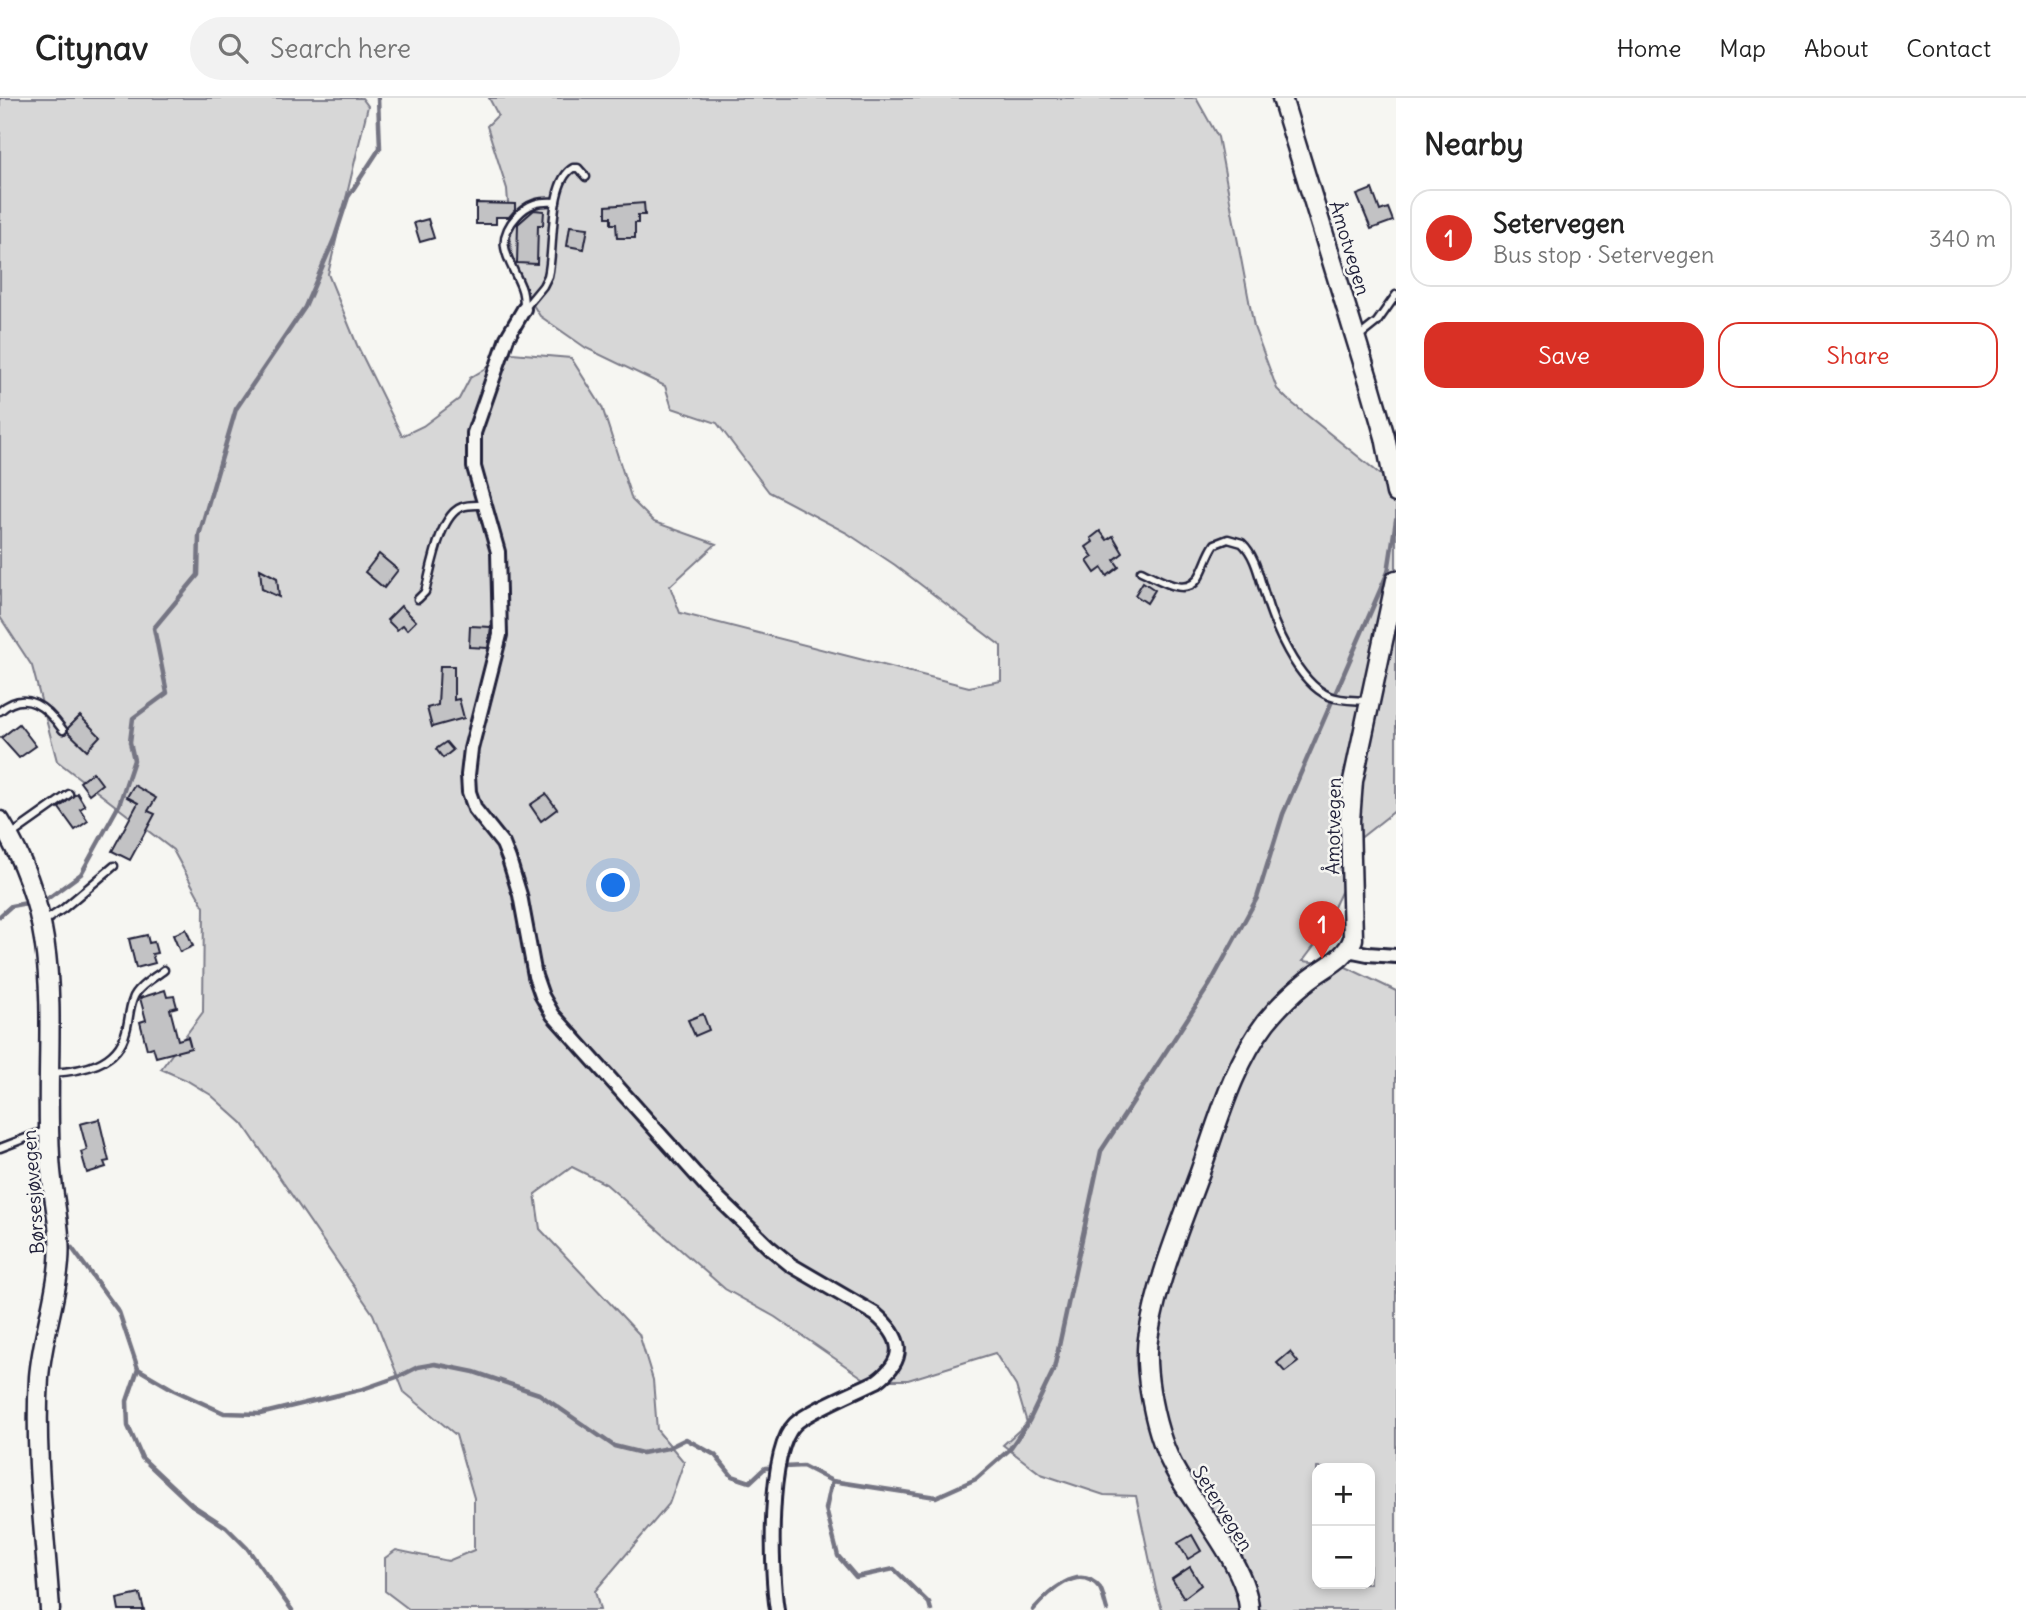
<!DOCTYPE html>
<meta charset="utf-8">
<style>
body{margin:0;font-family:Delius,sans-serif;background:#f2f2f2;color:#222}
.controls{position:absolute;right:21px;bottom:21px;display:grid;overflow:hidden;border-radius:14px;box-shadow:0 4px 10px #0003}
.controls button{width:63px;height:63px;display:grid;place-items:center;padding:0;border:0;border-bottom:2px solid #e0e0e0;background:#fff;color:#222;font:35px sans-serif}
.you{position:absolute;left:614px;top:788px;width:24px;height:24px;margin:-18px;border:5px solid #fff;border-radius:50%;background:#1a73e8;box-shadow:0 0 0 10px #1a73e833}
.badge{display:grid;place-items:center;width:46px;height:46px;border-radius:50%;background:#d93025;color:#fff;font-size:23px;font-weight:700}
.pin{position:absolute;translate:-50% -58px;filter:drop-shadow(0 2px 4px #0008)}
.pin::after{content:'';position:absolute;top:37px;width:24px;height:21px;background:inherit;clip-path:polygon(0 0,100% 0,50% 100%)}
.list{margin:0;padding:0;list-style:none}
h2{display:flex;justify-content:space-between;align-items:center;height:91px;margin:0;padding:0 28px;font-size:30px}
h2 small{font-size:23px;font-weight:400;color:#767676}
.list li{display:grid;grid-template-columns:46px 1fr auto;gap:21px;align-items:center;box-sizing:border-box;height:98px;margin:0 14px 14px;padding:0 14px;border:2px solid #e0e0e0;border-radius:21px}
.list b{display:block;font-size:26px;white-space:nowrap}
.list p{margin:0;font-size:23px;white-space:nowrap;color:#767676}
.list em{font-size:23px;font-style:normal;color:#767676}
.actions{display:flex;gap:14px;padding:21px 28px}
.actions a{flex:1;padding:16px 0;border:2px solid #d93025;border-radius:21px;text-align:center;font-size:24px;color:#d93025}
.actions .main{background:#d93025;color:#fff}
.icon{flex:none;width:38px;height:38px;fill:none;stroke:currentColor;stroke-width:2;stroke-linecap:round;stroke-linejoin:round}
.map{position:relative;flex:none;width:1396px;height:1512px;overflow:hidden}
header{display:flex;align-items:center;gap:42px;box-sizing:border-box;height:98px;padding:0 35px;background:#fff;border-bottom:2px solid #e0e0e0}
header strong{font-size:33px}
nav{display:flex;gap:38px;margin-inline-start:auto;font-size:24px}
.search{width:490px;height:63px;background:#f2f2f2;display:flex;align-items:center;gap:18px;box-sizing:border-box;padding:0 24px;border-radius:38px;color:#767676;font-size:26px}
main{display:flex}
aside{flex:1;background:#fff}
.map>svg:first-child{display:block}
.green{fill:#d7d7d7;stroke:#7c7c89;stroke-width:2;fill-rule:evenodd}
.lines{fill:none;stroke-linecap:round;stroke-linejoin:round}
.stream{stroke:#757583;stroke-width:4.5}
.building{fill:#c2c2c4;stroke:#22223b;stroke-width:2}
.service-casing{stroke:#22223b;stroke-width:11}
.minor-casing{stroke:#22223b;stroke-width:18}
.secondary-casing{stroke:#22223b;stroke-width:23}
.service{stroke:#f6f6f2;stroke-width:6}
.minor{stroke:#f6f6f2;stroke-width:12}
.secondary{stroke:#f6f6f2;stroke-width:18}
.labels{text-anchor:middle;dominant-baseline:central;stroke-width:5;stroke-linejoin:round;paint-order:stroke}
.street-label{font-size:19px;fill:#22223b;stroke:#f6f6f2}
</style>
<header>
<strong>Citynav</strong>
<div class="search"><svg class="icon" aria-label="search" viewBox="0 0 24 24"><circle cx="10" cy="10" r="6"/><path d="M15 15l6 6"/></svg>Search here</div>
<nav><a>Home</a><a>Map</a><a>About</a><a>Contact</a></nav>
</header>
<main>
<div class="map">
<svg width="1396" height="1512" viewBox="0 0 1396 1512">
<rect width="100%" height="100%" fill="#f6f6f2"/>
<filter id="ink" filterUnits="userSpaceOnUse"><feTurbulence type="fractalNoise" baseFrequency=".0143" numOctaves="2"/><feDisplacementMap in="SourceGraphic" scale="14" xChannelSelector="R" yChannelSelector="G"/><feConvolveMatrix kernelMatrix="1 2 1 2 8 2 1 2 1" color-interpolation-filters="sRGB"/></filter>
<g filter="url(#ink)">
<path class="green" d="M0 0H362L368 8 328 176 357 247 402 338 423 328 459 301 470 280 512 255 571 260 602 309 632 402 654 424 716 446 670 488 680 515 969 589 1001 583V548L895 467 847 435 769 394 717 325 672 310 665 288 586 250 540 218 513 175 507 91 487 28 498 17 489 0H1196L1218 39 1254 229 1277 291 1287 301 1396 389V712L1344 753 1343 790 1318 843 1303 863 1344 868 1396 893V1512H1162L1156 1492 1136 1398 1104 1397 1041 1376 1003 1347 1027 1325 1016 1288 995 1255 908 1282H866L775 1219 725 1191 606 1086 572 1069 535 1096 540 1131 639 1236 653 1282 657 1332 684 1364 669 1406 595 1493 600 1512H410L385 1493V1460L396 1452 448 1463 474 1452V1400L456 1337 404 1294 373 1216 243 1026 211 997 186 982 161 971 203 914 204 809 173 752 57 663 32 568 0 519ZM1317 1370H1370V1486H1317Z"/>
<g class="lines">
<g class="stream">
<polyline points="41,802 47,801 81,776 119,707 134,662 130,644 133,620 167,595 154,530 198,477 199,437 236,311 305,209 335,139 348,99 380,50 378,0"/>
<polyline points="0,818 11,808 32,804"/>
<polyline points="72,1150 119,1214 138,1271 174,1292 224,1315 260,1316 363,1291 400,1278 418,1269 435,1266 474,1274 539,1296 614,1348 642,1355 668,1350 686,1341 715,1357 732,1378 750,1384 765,1370 803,1368 832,1383 826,1411 838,1458 856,1479 894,1471 929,1505 931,1512"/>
<polyline points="138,1271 127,1303 128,1328 142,1360 192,1407 226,1429 247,1450 292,1512"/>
<polyline points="832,1383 936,1399 976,1381 1009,1352 1029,1323 1054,1271 1101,1053 1210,886 1257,800 1283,716 1388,474 1396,422"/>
<path d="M1033 1512C1047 1496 1079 1463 1100 1490 1103 1495 1105 1506 1107 1512"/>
</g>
</g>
<g class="building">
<polygon points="1372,91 1380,113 1388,110 1393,123 1371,131 1357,97"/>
<polygon points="476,105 515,106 515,112 509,119 496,119 496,126 476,126"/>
<polygon points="644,105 645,117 638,117 638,125 635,125 635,140 617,140 616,126 611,126 611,119 606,119 606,108"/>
<polygon points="534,112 544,113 543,127 538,127 537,166 517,165 518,126"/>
<polygon points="428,121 434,140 420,144 414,125"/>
<polygon points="570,128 588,130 584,151 567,148"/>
<polygon points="1100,433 1107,442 1113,438 1123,455 1114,462 1119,469 1107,478 1102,470 1095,475 1087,463 1093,459 1086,449 1093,444 1091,440"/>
<polygon points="379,456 398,472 384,490 365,474"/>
<polygon points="260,471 277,480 279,499 262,491"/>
<polygon points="1143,484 1155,492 1147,505 1135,497"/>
<polygon points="401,508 416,523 407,532 403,527 397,532 387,522"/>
<polygon points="470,528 491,529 488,550 469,549"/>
<polygon points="440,568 454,568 454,602 459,601 464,620 432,629 427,610 438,607"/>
<polygon points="80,618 100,638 87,652 68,634 68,630"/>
<polygon points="19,626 36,648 19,660 1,640"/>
<polygon points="446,644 453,652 443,660 436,651"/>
<polygon points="93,674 102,686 89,696 80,684"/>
<polygon points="134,687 156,700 148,713 155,716 130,762 112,753 138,705 127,699"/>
<polygon points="77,695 85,708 80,711 88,723 75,732 59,710"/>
<polygon points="546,696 557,711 541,723 530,707"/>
<polygon points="186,831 193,848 180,854 173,837"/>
<polygon points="147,837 149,845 154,844 157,855 152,856 155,865 136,870 129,841"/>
<polygon points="165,892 167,899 174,898 177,909 170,911 178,942 188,939 191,950 156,959 153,949 147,951 140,924 146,922 140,900"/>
<polygon points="703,916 709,932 695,938 688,922"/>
<polygon points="99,1021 109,1063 104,1064 106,1069 87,1075 81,1054 87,1052 80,1026"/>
<polygon points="1290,1254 1298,1264 1285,1274 1277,1265"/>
<polygon points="1192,1437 1201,1453 1188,1461 1178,1445"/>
<polygon points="1190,1469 1201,1487 1184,1500 1172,1481"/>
<polygon points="140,1496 144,1512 119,1512 117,1501"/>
</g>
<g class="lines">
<defs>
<g id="service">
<path d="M524 211 543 188 548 178C555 151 548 84 573 70H578L586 79"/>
<path d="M524 211C524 204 524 196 521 189 511 163 492 145 517 118 529 105 539 103 556 104"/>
<polyline points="1357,240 1377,224 1396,197"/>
<path d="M1141 473C1159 481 1188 502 1200 477 1206 466 1208 456 1215 446L1228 441 1242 445C1255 457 1259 478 1264 494 1273 526 1297 584 1329 598 1341 603 1354 602 1367 603"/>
<path d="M418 501 425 494C431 473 439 417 462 409 469 406 477 407 484 407"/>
<path d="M0 613C26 590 47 610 63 632"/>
<polyline points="11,737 69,696"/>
<polyline points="43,824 63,811 114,768"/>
<path d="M52 975C82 973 118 967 126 933 129 923 129 911 133 901 137 889 154 880 164 872"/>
<polyline points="0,1050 47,1032"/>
</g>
<g id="minor">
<path d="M524 211 507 240 474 335V369L498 454 500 537 471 651 468 677 469 694 475 711 503 746 509 761 520 797 535 878 542 898 553 917 709 1091 769 1149 791 1167 875 1216C902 1239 908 1260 877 1283 857 1293 808 1313 795 1326 767 1353 771 1474 777 1512"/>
<polyline points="1348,852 1368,856 1396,858"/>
</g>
<g id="secondary">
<polyline points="1282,0 1370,287 1385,339 1396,395"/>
<path d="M0 723C70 836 43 935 50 1058 51 1094 62 1128 59 1164 56 1203 42 1240 39 1279 34 1356 45 1435 50 1512"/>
<path d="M1249 1512C1248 1468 1193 1408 1173 1368 1161 1345 1154 1318 1150 1293 1147 1274 1145 1254 1149 1235 1158 1180 1181 1126 1200 1074 1218 1024 1233 967 1266 924 1278 909 1292 895 1307 883 1324 869 1345 862 1353 841L1350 722 1353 683 1396 482"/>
</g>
</defs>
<use href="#service" class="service-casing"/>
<use href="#minor" class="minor-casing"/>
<use href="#secondary" class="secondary-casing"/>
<use href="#service" class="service"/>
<use href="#minor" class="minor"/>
<use href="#secondary" class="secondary"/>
</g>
</g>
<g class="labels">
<g class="street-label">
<text transform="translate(1350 150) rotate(73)">Åmotvegen</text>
<text transform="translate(1333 728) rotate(-89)">Åmotvegen</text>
<text transform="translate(33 1094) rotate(-94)">Børsesjøvegen</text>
<text transform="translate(1223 1410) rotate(58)">Setervegen</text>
</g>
</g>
</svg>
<div class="controls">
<button>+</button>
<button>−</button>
</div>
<div class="you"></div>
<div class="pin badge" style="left:1322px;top:861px">1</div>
</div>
<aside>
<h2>Nearby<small></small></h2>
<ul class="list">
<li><span class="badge">1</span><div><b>Setervegen</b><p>Bus stop · Setervegen</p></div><em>340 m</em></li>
</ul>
<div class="actions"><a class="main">Save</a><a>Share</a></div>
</aside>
</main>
